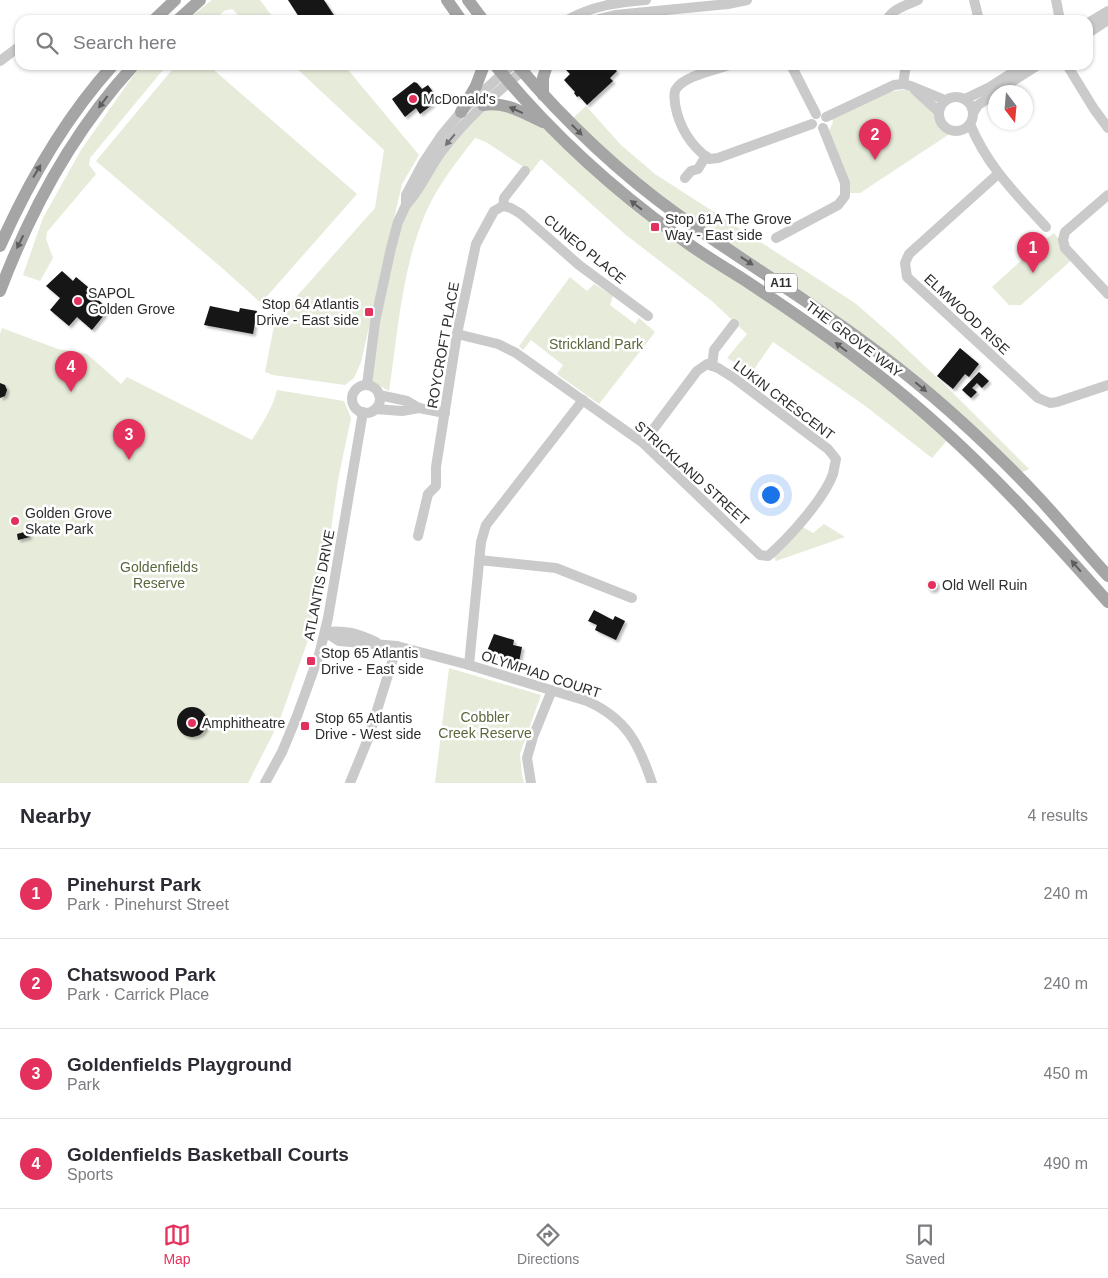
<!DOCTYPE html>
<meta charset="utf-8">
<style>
body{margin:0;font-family:Arial,sans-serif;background:#f7f7f7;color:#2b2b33}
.compass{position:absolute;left:988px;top:85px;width:45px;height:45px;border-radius:50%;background:#fff;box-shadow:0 1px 4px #0004;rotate:164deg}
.you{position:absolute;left:770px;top:494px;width:18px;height:18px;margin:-12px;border:4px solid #fff;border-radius:50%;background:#1a73e8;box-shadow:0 0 0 8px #1a73e833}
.badge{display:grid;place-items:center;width:32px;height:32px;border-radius:50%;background:#e3305c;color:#fff;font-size:16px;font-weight:700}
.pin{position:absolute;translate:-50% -41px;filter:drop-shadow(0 1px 2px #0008)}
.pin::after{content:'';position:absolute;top:26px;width:18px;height:15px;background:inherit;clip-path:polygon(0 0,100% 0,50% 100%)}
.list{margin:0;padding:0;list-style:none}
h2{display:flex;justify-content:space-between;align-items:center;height:65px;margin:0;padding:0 20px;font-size:21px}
h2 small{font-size:16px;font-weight:400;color:#7c7c81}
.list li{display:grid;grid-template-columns:32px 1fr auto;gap:15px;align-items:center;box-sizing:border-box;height:90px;padding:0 20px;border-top:1px solid #e1e1e2}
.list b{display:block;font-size:19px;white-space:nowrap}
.list p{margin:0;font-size:16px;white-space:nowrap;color:#7c7c81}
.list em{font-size:16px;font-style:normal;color:#7c7c81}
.icon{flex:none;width:28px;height:28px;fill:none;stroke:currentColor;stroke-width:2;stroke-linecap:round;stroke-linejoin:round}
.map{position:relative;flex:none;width:1108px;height:783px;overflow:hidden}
.search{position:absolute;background:#fff;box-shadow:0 1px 4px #0004;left:15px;right:15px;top:15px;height:55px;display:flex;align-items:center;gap:12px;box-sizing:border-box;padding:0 18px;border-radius:15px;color:#7c7c81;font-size:19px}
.sheet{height:425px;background:#fff}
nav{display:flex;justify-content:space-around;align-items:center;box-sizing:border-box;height:70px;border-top:1px solid #e1e1e2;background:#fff;font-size:14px;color:#7c7c81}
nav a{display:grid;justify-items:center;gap:2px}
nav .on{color:#e3305c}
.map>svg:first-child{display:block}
.green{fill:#e6ebda}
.building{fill:#141414;filter:url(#shadow)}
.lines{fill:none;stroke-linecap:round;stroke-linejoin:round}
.minor{stroke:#cacaca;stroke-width:10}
.major{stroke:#a5a5a5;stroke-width:12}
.oneway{fill:#5d5d5d}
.oneway2{fill:#747474}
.poi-dot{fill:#e3305c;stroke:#fff;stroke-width:2}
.labels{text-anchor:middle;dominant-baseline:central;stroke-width:5;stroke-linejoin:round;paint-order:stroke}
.shield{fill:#fff;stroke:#6c6c6c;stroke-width:1}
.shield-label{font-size:12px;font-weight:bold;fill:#2d2d2d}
.poi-label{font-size:14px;fill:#2d2d2d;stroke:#fff;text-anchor:start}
.street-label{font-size:14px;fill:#2d2d2d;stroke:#fff}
.park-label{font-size:14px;fill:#58683b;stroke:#fff}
</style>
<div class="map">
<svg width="1108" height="783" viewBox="0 0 1108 783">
<defs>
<filter id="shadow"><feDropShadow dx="2.5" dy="2.5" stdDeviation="1" flood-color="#0004"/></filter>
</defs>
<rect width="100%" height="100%" fill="#fff"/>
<g class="green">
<polygon points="212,0 260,0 275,20 244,20 232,9 224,11 214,20 187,20"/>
<polygon points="143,65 167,65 90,158 89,165 96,174 47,232 46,239 53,258 40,281 23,275 43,218 81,150 133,76"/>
<polygon points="176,65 208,65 357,194 261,303 221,267 96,161"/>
<polygon points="293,65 344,65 419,155 402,184 361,362 354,378 345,385 273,375 265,372 275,321 375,208 384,150"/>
<polygon points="901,90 910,90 934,113 938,125 946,131 951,133 860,193 849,193 829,131 833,122 832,118 890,92"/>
<path d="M481 102 547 124 582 158 950 437 932 458 864 405 773 342 752 372 727 358 747 334 713 302 626 235 541 159 531 172 486 142 475 138C457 161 438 185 426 212 402 267 398 331 389 391L380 386 367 385 386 273 419 175 456 124Z"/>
<polygon points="586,106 621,145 655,174 855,303 893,336 951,391 1029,469 1016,475 881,354 682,218 569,122"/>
<polygon points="1054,233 1074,258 1021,305 1009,305 992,287 1044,240"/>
<polygon points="570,277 587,291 594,284 613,296 610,305 635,324 639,318 655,332 599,404 557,374 563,365 531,340 523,350 519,346"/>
<path d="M2 328 58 349 87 354 121 384 127 377 252 440C262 424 273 408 277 390L344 401 351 418 338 480 329 544 307 643 279 722 248 783H0V334Z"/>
<polygon points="824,524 845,537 776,561 774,557 803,527 813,533"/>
<polygon points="449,668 541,695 520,754 522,775 524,783 435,783"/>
</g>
<g class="building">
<polygon points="288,0 324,0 337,20 301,20"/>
<polygon points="571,65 611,65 617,71 610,78 613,81 587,105 579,96 577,97 574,93 575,92 564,80 570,74 566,70"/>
<polygon points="414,82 417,83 422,89 428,85 433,92 431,93 434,97 432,105 420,114 416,108 405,117 392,99"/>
<polygon points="62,271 73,281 76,277 94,292 92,295 109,309 92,330 77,317 69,326 50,310 60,298 46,286"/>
<polygon points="210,306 239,312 240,308 257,311 253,334 204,325"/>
<polygon points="960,348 979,364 969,377 965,374 953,389 937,376"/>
<polygon points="979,372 989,381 982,388 977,383 972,388 977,392 971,398 962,390"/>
<polygon points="0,383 5,385 7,390 5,396 0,398"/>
<polygon points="28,531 30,537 18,540 17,534"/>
<circle cx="932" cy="585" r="5.5"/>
<polygon points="594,610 613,620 615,616 625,621 616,640 595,630 597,625 588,621"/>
<polygon points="494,634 514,640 513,645 522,647 519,662 490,654 491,652 487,651"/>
<circle cx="192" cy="722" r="15"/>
</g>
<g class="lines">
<g class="minor">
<polyline points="974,0 979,20"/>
<polyline points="1056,0 1059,15"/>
<path d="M567 20C592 6 618 2 646 0"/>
<polyline points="595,20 615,15 728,4 747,0"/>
<path d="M887 20C892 9 907 5 918 0"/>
<polyline points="1088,23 1108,11"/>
<polyline points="1088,33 1108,20"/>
<polyline points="0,61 20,46"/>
<path d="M729 65C715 70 684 76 676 89 673 93 675 99 675 104 679 127 690 145 709 159L718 158 812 124"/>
<polyline points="791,65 816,114"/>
<polyline points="1067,65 1094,109 1108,128"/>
<polyline points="903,84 905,71 904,65"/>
<polyline points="915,90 938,111"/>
<polyline points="996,92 1038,65"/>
<circle cx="956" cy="114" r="17"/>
<polyline points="965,99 990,87 1024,65"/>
<polyline points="973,113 978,105 996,93"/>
<polyline points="826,117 894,85 903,84 911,86 945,100"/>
<path d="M970 124C987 166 1016 194 1046 227"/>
<polyline points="998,174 909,254 905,263 907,277 1038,398 1050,403 1057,402 1108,385"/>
<polyline points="685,178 691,171 698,169 706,156"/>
<polyline points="1108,195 1065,232 1063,240 1065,248 1108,294"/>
<path d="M406 205C421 189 429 168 442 151 466 118 498 92 529 65"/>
<polyline points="503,206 511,208 521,214 579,265 648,316"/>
<polyline points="776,238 838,205 845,196 845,183 823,128"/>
<path d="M457 334 498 344 516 353 643 443 760 555 768 556C788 539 824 499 833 474 834 469 835 464 836 459L828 449 734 378 718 368 707 364 697 371 643 443"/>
<polyline points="712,366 714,350 734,324"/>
<polyline points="367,385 375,322 391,248 398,222 406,205 406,195 423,163 441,136 461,112 512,65"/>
<circle cx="366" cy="399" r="14"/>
<polyline points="379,395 407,401 419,408"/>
<polyline points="375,409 402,411 419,408 445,413"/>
<polyline points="418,536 428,494 436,486 436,467 457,334 476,244 494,211 503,206 504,198 525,171"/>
<polyline points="479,560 556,568 632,598"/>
<path d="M325 632 339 641 397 646 469 665 587 701C627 719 639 744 652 783"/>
<path d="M325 632C346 630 357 633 376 642"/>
<polyline points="469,665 481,542 486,525 583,400"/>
<polyline points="265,783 282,752 297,716 319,655 328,618 363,412"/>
<polyline points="350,783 368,739 397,646"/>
<polyline points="531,783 527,758 533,737 552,690"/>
</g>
<g class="major">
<polyline points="447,0 461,20"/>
<polyline points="468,0 483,20"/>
<polyline points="154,20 175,0"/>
<polyline points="178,20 200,0"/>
<path d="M495 65C548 130 610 187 678 236 698 252 721 265 743 279 784 306 825 334 864 364 956 433 1033 517 1108 602"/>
<path d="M517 65C565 121 618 172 678 215 745 263 815 304 880 354 937 397 991 447 1040 499 1063 524 1085 551 1108 576"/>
<polyline points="543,95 543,78 547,65"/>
<path d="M483 105C505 101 523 113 543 122"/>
<polyline points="461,112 476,86 484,65"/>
<path d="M0 246C29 181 65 118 113 65"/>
<path d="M0 291C31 209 74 130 134 65"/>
</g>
</g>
<defs><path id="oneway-solid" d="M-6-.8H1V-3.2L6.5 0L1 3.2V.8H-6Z" transform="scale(1.25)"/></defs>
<g class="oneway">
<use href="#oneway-solid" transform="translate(103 102) rotate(127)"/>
<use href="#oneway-solid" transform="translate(516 110) rotate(-156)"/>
<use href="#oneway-solid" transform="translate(577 130) rotate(45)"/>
<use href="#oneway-solid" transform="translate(37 171) rotate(-59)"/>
<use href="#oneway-solid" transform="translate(636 205) rotate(-142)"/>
<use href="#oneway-solid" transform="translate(20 242) rotate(116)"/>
<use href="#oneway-solid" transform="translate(747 261) rotate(33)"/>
<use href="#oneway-solid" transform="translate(841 347) rotate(-143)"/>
<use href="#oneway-solid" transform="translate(921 387) rotate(40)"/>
<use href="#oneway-solid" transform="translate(1076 566) rotate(-131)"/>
</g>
<use class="oneway2" href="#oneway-solid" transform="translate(450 140) rotate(130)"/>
<g class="poi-dot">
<circle cx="413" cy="99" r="5"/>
<rect x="650" y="222" width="10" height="10" rx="2.5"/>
<circle cx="78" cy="301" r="5"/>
<rect x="364" y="307" width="10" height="10" rx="2.5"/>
<circle cx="15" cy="521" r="5"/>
<circle cx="932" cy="585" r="5"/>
<rect x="306" y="656" width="10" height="10" rx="2.5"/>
<circle cx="192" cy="723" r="5"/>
<rect x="300" y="721" width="10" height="10" rx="2.5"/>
</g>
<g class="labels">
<rect class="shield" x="765" y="273.5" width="32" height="19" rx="4"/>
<g class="shield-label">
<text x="781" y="283">A11</text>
</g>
<g class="poi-label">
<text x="423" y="99">McDonald's</text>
<text x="665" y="219">Stop 61A The Grove<tspan x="665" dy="16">Way - East side</tspan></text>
<text x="88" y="293">SAPOL<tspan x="88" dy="16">Golden Grove</tspan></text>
<text x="359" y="304" text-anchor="end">Stop 64 Atlantis<tspan x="359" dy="16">Drive - East side</tspan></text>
<text x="25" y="513">Golden Grove<tspan x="25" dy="16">Skate Park</tspan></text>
<text x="942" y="585">Old Well Ruin</text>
<text x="321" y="653">Stop 65 Atlantis<tspan x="321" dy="16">Drive - East side</tspan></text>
<text x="315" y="718">Stop 65 Atlantis<tspan x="315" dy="16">Drive - West side</tspan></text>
<text x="202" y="723">Amphitheatre</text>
</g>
<g class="street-label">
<text transform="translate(585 249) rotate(39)">CUNEO PLACE</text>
<text transform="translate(967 314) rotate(43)">ELMWOOD RISE</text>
<text transform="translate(854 339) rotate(37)">THE GROVE WAY</text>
<text transform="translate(443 345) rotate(-80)">ROYCROFT PLACE</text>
<text transform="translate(784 400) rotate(37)">LUKIN CRESCENT</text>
<text transform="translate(692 473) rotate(42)">STRICKLAND STREET</text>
<text transform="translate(319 585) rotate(-79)">ATLANTIS DRIVE</text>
<text transform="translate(541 674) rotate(18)">OLYMPIAD COURT</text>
</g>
<g class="park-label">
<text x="596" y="344">Strickland Park</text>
<text x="159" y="567">Goldenfields<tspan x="159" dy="16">Reserve</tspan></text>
<text x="485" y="717">Cobbler<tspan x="485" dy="16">Creek Reserve</tspan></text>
</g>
</g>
</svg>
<svg class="compass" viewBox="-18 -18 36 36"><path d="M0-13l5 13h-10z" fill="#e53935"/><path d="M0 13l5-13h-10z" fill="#7c7c81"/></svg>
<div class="you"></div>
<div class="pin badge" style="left:1033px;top:273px">1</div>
<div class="pin badge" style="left:875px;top:160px">2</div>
<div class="pin badge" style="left:129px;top:460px">3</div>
<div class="pin badge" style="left:71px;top:392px">4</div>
<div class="search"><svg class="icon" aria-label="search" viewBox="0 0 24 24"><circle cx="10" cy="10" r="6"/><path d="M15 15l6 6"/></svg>Search here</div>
</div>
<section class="sheet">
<h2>Nearby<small>4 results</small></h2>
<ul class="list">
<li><span class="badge">1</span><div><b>Pinehurst Park</b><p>Park · Pinehurst Street</p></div><em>240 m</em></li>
<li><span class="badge">2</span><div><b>Chatswood Park</b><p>Park · Carrick Place</p></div><em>240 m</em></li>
<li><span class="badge">3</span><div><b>Goldenfields Playground</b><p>Park</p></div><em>450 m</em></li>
<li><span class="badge">4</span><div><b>Goldenfields Basketball Courts</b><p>Sports</p></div><em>490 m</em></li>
</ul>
</section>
<nav>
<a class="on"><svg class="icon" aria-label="map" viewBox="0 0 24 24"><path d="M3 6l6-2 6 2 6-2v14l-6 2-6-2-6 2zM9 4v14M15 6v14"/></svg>Map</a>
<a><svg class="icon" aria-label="directions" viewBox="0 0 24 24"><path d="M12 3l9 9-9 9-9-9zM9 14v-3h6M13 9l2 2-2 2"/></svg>Directions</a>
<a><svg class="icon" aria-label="saved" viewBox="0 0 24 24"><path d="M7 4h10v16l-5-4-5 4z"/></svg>Saved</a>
</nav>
